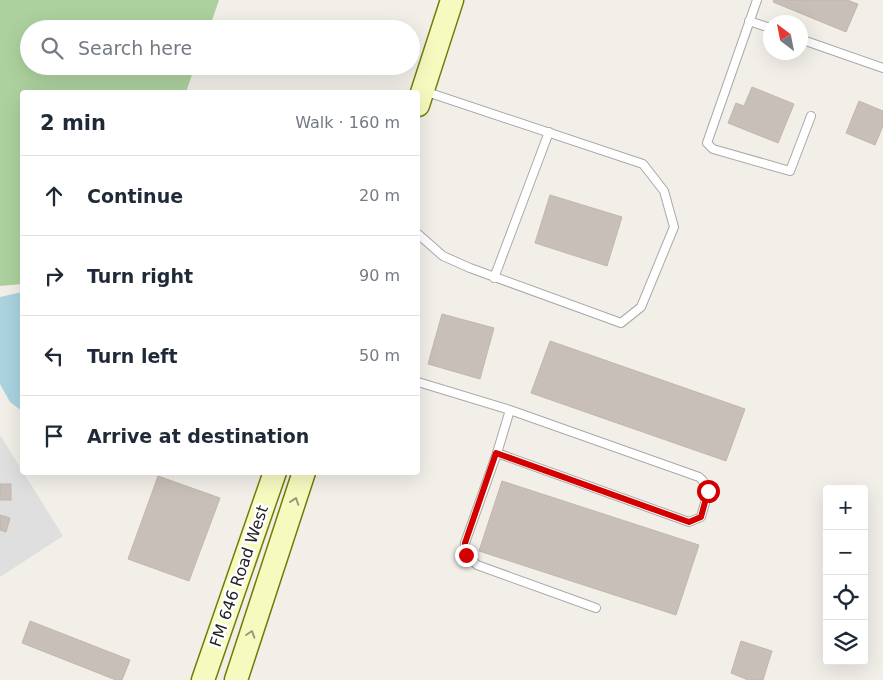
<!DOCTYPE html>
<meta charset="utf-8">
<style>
body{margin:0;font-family:"DejaVu Sans",sans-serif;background:#f2f2f3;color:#1f2937}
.controls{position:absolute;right:15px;bottom:15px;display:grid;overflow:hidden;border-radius:5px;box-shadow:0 5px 20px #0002}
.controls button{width:45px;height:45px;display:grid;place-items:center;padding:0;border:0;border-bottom:1px solid #e0e1e3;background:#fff;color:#1f2937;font:25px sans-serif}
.compass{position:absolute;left:763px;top:15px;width:45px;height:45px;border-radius:50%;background:#fff;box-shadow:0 5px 20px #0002;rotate:328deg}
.stop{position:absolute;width:15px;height:15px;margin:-11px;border:4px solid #d40000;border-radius:50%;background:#fff}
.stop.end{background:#d40000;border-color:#fff;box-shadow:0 1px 5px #0008}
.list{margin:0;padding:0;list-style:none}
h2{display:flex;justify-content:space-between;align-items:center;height:65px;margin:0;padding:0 20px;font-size:21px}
h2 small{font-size:16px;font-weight:400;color:#747a83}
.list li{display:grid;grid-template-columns:32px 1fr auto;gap:15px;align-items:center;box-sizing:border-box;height:80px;padding:0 20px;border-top:1px solid #e0e1e3}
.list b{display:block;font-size:19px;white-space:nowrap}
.list em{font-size:16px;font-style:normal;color:#747a83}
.icon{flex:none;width:28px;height:28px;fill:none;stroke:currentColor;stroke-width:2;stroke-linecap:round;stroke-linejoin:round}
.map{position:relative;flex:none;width:883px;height:680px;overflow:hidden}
.search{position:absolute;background:#fff;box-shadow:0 5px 20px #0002;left:20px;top:20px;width:400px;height:55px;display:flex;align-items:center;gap:12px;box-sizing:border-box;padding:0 18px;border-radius:28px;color:#747a83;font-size:19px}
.panel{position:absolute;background:#fff;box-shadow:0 5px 20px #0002;left:20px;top:90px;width:400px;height:385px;border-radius:5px}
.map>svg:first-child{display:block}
.residential{fill:#e0dfdf}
.forest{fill:#add19e}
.water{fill:#aad3df}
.building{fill:#c7bfb8;stroke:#c4b6ab}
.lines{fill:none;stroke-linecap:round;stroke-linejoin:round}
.service-casing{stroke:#a9a9a9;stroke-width:10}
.secondary-casing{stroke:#707d05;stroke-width:25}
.service{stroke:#fff;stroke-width:8}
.secondary{stroke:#f7fabf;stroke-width:22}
.oneway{stroke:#979978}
.route{stroke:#d40000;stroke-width:6}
.labels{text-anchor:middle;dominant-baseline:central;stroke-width:5;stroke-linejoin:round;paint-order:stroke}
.street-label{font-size:16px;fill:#222;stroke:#fff}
</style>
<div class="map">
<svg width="883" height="680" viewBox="0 0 883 680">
<rect width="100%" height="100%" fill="#f2efe9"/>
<polygon class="residential" points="0,435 63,536 0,577"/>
<polygon class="forest" points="0,0 219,0 209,29 29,29 29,66 195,66 186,92 22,92 22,284 0,286"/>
<polygon class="water" points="22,292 22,411 10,402 0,384 0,297"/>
<g class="building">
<polygon points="774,0 847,0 858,4 846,32 773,2"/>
<polygon points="752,87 794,104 778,143 728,123 736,103 744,106"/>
<polygon points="859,101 883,111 883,126 875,145 846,133"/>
<polygon points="550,195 622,217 607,266 535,243"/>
<polygon points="442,314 494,328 480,379 428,364"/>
<polygon points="550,341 745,409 726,461 531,393"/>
<polygon points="158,476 220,498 189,581 128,559"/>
<polygon points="502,481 699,545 676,615 479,551"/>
<rect x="0" y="484" width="11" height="16"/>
<polygon points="0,515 10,518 6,532 0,530"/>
<polygon points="30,621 130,660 122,680 116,680 22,643"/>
<polygon points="741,641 772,651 763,680 748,680 731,673"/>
</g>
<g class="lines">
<defs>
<g id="service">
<polyline points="757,0 707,143 713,149 790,171 811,116"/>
<polyline points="749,21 770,28"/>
<polyline points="800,39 883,68"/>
<polyline points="418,234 443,256 470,268 621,323 641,307 674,227 664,191 643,164 424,91"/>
<polyline points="494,278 549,132"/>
<path d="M418 382 510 410 699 477C713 488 705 501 701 517L689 522 497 453 510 410"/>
<polyline points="497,453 465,543 467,555 477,565 596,608"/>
</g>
<g id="secondary">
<polyline points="418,105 452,0"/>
<polyline points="203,680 275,472"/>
<polyline points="236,680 304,472"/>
</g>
</defs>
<use href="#service" class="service-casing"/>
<use href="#secondary" class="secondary-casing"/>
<use href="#service" class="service"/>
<use href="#secondary" class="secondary"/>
</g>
<defs><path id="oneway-chevron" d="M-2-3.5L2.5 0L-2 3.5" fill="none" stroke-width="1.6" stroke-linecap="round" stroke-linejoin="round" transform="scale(1.25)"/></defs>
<g class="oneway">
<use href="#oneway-chevron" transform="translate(295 501) rotate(-71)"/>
<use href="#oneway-chevron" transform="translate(251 634) rotate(-72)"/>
</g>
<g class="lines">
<polyline class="route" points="466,555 465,543 496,453 689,522 701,517 708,491"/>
</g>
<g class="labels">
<g class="street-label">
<text transform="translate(239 576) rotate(-71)">FM 646 Road West</text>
</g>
</g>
</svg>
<div class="controls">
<button>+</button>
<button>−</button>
<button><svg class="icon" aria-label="locate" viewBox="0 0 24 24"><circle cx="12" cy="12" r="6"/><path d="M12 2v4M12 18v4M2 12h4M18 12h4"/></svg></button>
<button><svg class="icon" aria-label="layers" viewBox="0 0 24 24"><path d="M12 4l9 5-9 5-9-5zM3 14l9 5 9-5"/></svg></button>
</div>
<svg class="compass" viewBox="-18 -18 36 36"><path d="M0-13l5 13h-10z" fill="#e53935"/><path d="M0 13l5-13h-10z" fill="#747a83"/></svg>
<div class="stop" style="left:708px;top:491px"></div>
<div class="stop end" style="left:466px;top:555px"></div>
<div class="search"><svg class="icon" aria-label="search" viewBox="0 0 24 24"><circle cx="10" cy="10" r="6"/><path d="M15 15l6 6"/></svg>Search here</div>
<section class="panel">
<h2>2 min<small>Walk · 160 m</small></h2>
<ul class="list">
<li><svg class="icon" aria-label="ahead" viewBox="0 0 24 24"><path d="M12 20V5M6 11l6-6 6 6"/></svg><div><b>Continue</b></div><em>20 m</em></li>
<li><svg class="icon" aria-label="right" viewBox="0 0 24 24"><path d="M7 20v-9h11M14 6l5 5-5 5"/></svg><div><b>Turn right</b></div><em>90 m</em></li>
<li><svg class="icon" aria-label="left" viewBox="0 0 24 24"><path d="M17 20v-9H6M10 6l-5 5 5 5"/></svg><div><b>Turn left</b></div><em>50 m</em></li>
<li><svg class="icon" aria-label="arrive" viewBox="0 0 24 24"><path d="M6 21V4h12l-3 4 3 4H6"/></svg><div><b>Arrive at destination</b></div></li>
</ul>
</section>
</div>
